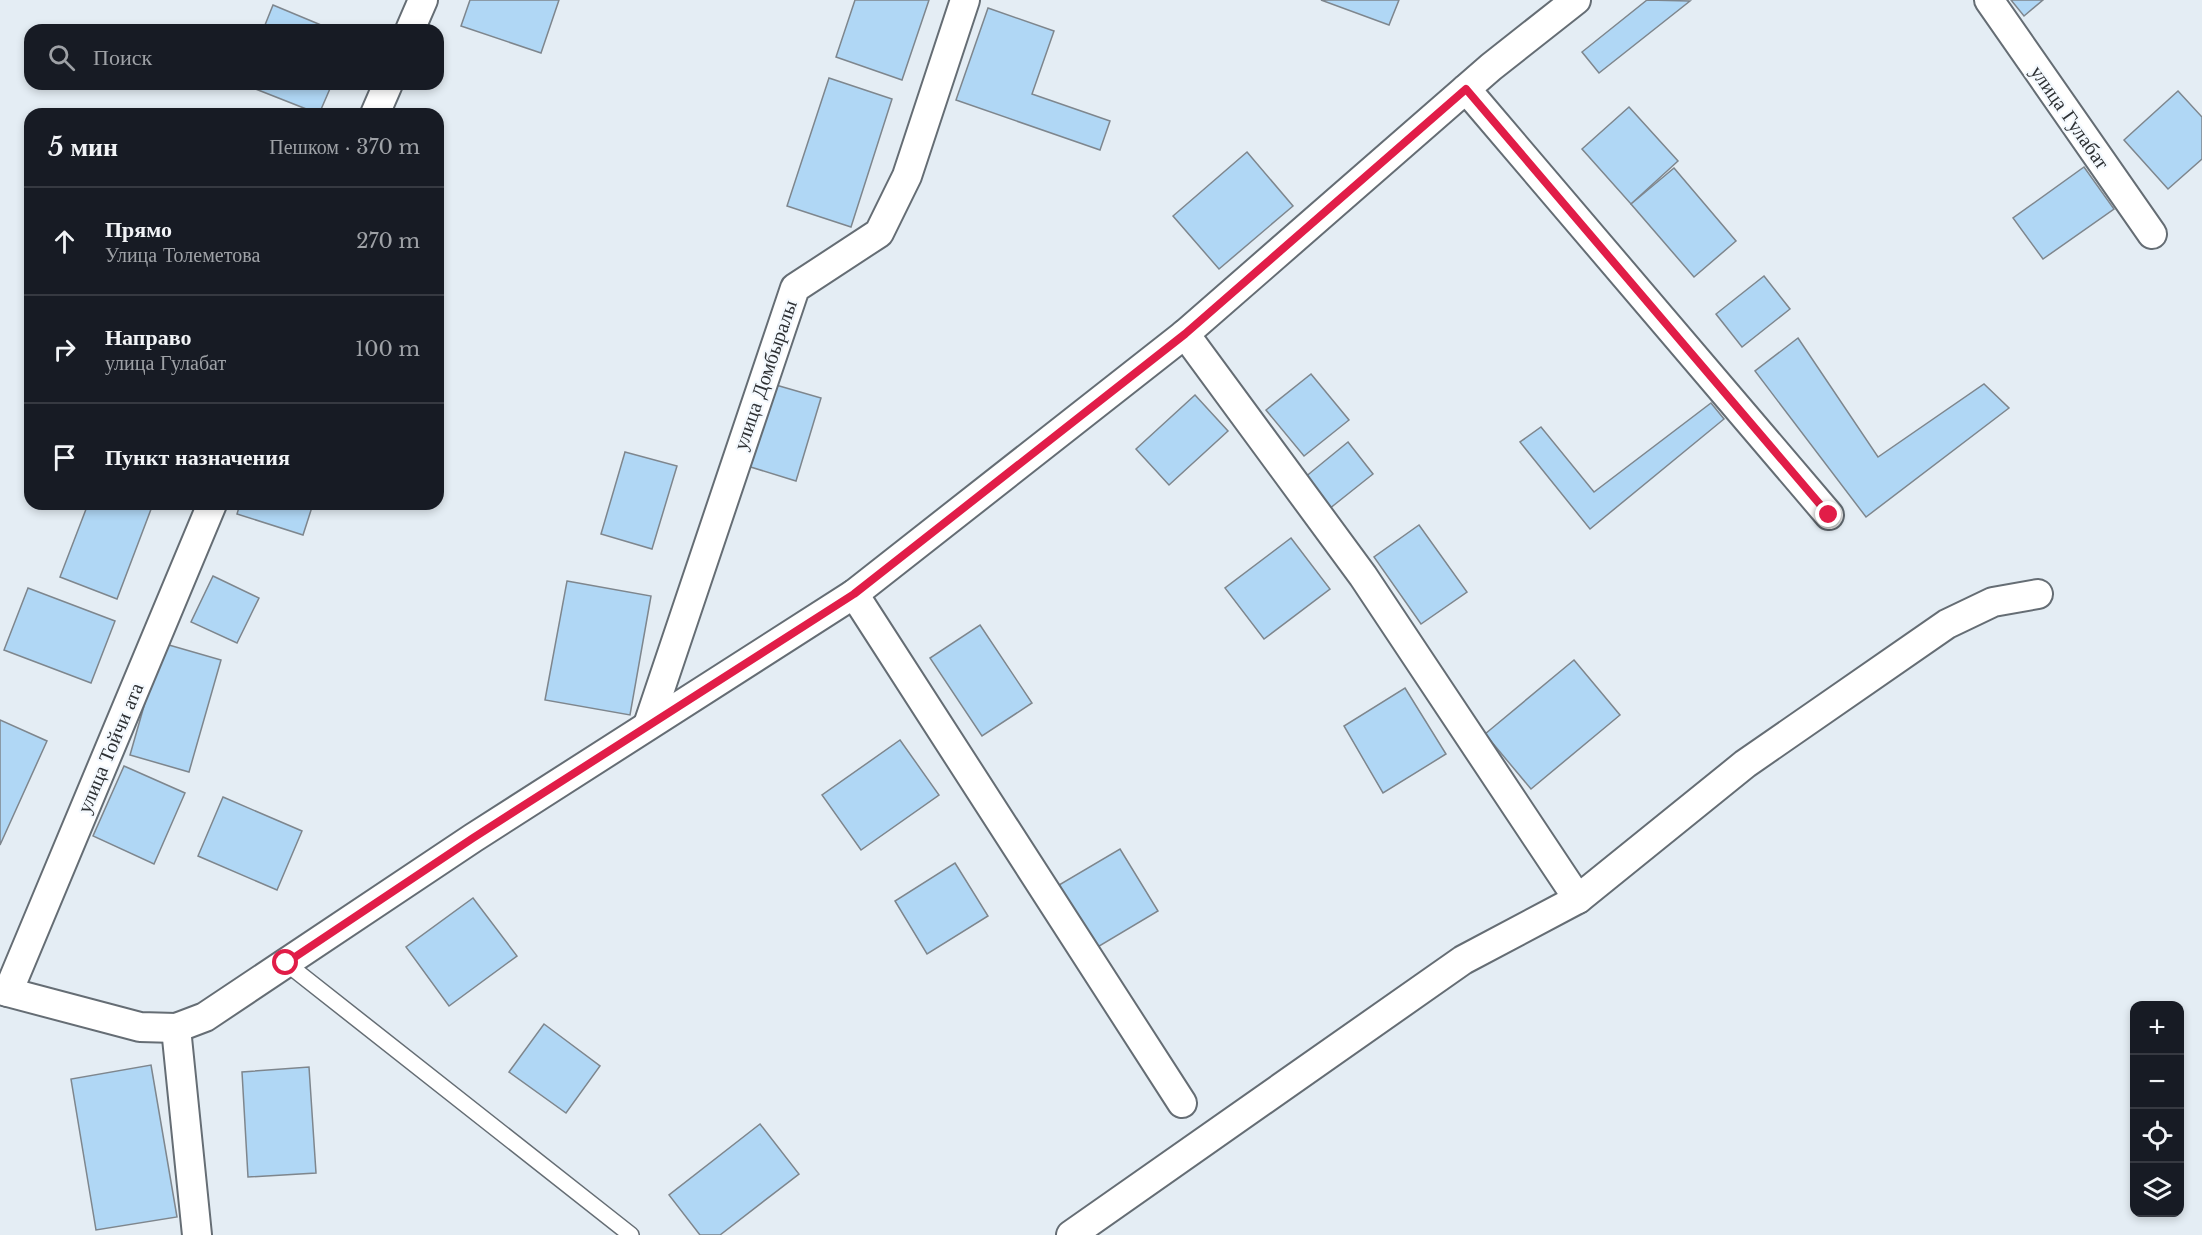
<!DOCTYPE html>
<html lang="ru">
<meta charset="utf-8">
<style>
body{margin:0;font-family:"Libre Baskerville",serif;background:#20242c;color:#f1f3f6}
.controls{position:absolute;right:18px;bottom:18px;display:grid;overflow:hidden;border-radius:12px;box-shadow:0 3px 9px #0003}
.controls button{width:54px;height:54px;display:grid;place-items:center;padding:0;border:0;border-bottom:2px solid #363941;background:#171b24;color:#f1f3f6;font:30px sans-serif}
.stop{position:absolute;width:18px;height:18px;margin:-14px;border:4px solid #e11d48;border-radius:50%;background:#fff}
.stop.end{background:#e11d48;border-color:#fff;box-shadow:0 2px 6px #0008}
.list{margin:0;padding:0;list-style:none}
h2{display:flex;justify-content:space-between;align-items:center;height:78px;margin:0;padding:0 24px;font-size:26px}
h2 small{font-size:20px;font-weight:400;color:#9ea1a6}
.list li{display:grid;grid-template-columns:39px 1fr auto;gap:18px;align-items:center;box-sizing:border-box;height:108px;padding:0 24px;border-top:2px solid #363941}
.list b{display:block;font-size:22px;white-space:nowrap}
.list p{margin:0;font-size:20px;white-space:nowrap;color:#9ea1a6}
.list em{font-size:20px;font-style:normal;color:#9ea1a6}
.icon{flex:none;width:33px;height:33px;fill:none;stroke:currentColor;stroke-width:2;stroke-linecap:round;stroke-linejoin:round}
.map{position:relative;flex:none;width:2202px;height:1235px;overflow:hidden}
.search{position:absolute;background:#171b24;box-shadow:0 3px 9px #0003;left:24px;top:24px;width:420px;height:66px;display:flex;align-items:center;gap:15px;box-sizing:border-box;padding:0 21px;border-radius:18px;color:#9ea1a6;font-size:22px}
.panel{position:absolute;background:#171b24;box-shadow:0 3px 9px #0003;left:24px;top:108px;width:420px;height:402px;border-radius:18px}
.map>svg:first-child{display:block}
.building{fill:#b0d7f5;stroke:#7e868d;stroke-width:1.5}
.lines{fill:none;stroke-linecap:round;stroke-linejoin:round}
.service-casing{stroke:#656d74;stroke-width:18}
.minor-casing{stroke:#656d74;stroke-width:32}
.service{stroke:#fff;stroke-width:15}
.minor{stroke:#fff;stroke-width:28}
.route{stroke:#e11d48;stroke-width:8}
.labels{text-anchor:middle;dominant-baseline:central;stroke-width:4.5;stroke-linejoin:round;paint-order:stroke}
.street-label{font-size:20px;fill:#2d3033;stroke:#f4f9fe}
</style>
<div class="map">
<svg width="2202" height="1235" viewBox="0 0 2202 1235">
<rect width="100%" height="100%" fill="#e4edf4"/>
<g class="building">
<polygon points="470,0 559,0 541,53 461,26"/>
<polygon points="855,0 929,0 902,80 836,57"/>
<polygon points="1321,0 1399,0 1389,25"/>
<polygon points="1647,0 1690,1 1599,73 1582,52"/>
<polygon points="2011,0 2043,0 2024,16"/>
<polygon points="273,5 333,30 263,30"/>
<polygon points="988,8 1054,31 1032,94 1110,121 1100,150 956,100"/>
<polygon points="829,78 892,99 851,227 787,206"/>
<polygon points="243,84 332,84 319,114"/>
<polygon points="2178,91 2202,117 2202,159 2168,189 2124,140"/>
<polygon points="1629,107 1678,161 1631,204 1582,149"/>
<polygon points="1247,152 1293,206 1219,269 1173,216"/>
<polygon points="2084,167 2114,209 2043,259 2013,218"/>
<polygon points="1674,168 1736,241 1694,277 1631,204"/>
<polygon points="1764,276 1790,309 1742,347 1716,314"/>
<polygon points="1798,338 1878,457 1984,384 2009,408 1866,517 1755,371"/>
<polygon points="1311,374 1349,420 1304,456 1266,410"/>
<polygon points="769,383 821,398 796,481 744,465"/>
<polygon points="1195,395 1228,431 1169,485 1136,449"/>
<polygon points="1711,403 1724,419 1590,529 1520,442 1541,427 1594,492"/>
<polygon points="1348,442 1373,474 1329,509 1304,478"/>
<polygon points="625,452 677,466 652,549 601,534"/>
<polygon points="88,504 153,504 117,599 60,577"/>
<polygon points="240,504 313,504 303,535 237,514"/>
<polygon points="1419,525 1467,592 1421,624 1374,557"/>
<polygon points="1291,538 1330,589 1264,639 1225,588"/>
<polygon points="213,576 259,598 237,643 191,622"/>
<polygon points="567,581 651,596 630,715 545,700"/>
<polygon points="28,588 115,621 91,683 4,650"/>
<polygon points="980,625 1032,703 982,736 930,658"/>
<polygon points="162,643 221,660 189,772 130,755"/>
<polygon points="1574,660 1620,715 1531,789 1485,734"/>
<polygon points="1405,688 1446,754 1383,793 1344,726"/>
<polygon points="0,720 47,741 0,845"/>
<polygon points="900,740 939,795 861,850 822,795"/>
<polygon points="124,766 185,793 154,864 93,836"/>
<polygon points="223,797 302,831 277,890 198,856"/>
<polygon points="1120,849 1158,911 1096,948 1059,885"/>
<polygon points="955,863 988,916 927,954 895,901"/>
<polygon points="473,898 517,956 449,1006 406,947"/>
<polygon points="544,1024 600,1066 566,1113 509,1072"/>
<polygon points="151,1065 177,1217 96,1230 71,1079"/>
<polygon points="309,1067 316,1173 248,1177 242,1072"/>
<polygon points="760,1124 799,1174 720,1235 700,1235 669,1195"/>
</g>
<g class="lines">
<defs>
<polyline id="service" points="286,963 631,1235"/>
<g id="minor">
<polyline points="1989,0 2152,234"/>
<polyline points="410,30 423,0"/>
<polyline points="1466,89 1829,515"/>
<polyline points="375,114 388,84"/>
<polyline points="1185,334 1363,576 1578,899"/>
<polyline points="854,594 1182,1103"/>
<polyline points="648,725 795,288 879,233 907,176 965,0"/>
<polyline points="0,990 140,1027 176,1028 205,1017 473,838 854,594 1185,334 1491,67 1576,0"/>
<polyline points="8,992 212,504"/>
<polyline points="176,1028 197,1235"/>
<polyline points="1071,1235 1463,960 1578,899 1745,764 1947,624 1993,602 2038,594"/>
</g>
</defs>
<use href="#service" class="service-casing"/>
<use href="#minor" class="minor-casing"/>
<use href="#service" class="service"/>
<use href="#minor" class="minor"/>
</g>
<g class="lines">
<polyline class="route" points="286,963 473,838 854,594 1185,334 1466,89 1829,515"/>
</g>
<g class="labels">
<g class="street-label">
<text transform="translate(2070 117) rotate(55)">улица Гулабат</text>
<text transform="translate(765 375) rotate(-71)">улица Домбыралы</text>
<text transform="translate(110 748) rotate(-67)">улица Тойчи ата</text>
</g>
</g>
</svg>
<div class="controls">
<button>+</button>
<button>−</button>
<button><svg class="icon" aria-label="locate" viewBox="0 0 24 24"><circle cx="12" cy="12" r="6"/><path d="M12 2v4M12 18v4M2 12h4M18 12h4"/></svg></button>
<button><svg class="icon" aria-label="layers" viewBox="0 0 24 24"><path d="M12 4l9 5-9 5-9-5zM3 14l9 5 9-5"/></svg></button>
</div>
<div class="stop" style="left:286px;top:963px"></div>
<div class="stop end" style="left:1829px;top:515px"></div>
<div class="search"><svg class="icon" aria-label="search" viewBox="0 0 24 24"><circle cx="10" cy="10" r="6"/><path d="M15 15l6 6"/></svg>Поиск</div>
<section class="panel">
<h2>5 мин<small>Пешком · 370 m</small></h2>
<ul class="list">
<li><svg class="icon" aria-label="ahead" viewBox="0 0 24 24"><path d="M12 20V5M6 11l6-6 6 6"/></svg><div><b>Прямо</b><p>Улица Толеметова</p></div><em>270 m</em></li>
<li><svg class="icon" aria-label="right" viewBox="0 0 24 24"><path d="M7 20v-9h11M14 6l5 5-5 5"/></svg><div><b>Направо</b><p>улица Гулабат</p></div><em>100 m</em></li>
<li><svg class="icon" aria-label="arrive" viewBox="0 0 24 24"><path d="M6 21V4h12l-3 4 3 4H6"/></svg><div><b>Пункт назначения</b></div></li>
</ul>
</section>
</div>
